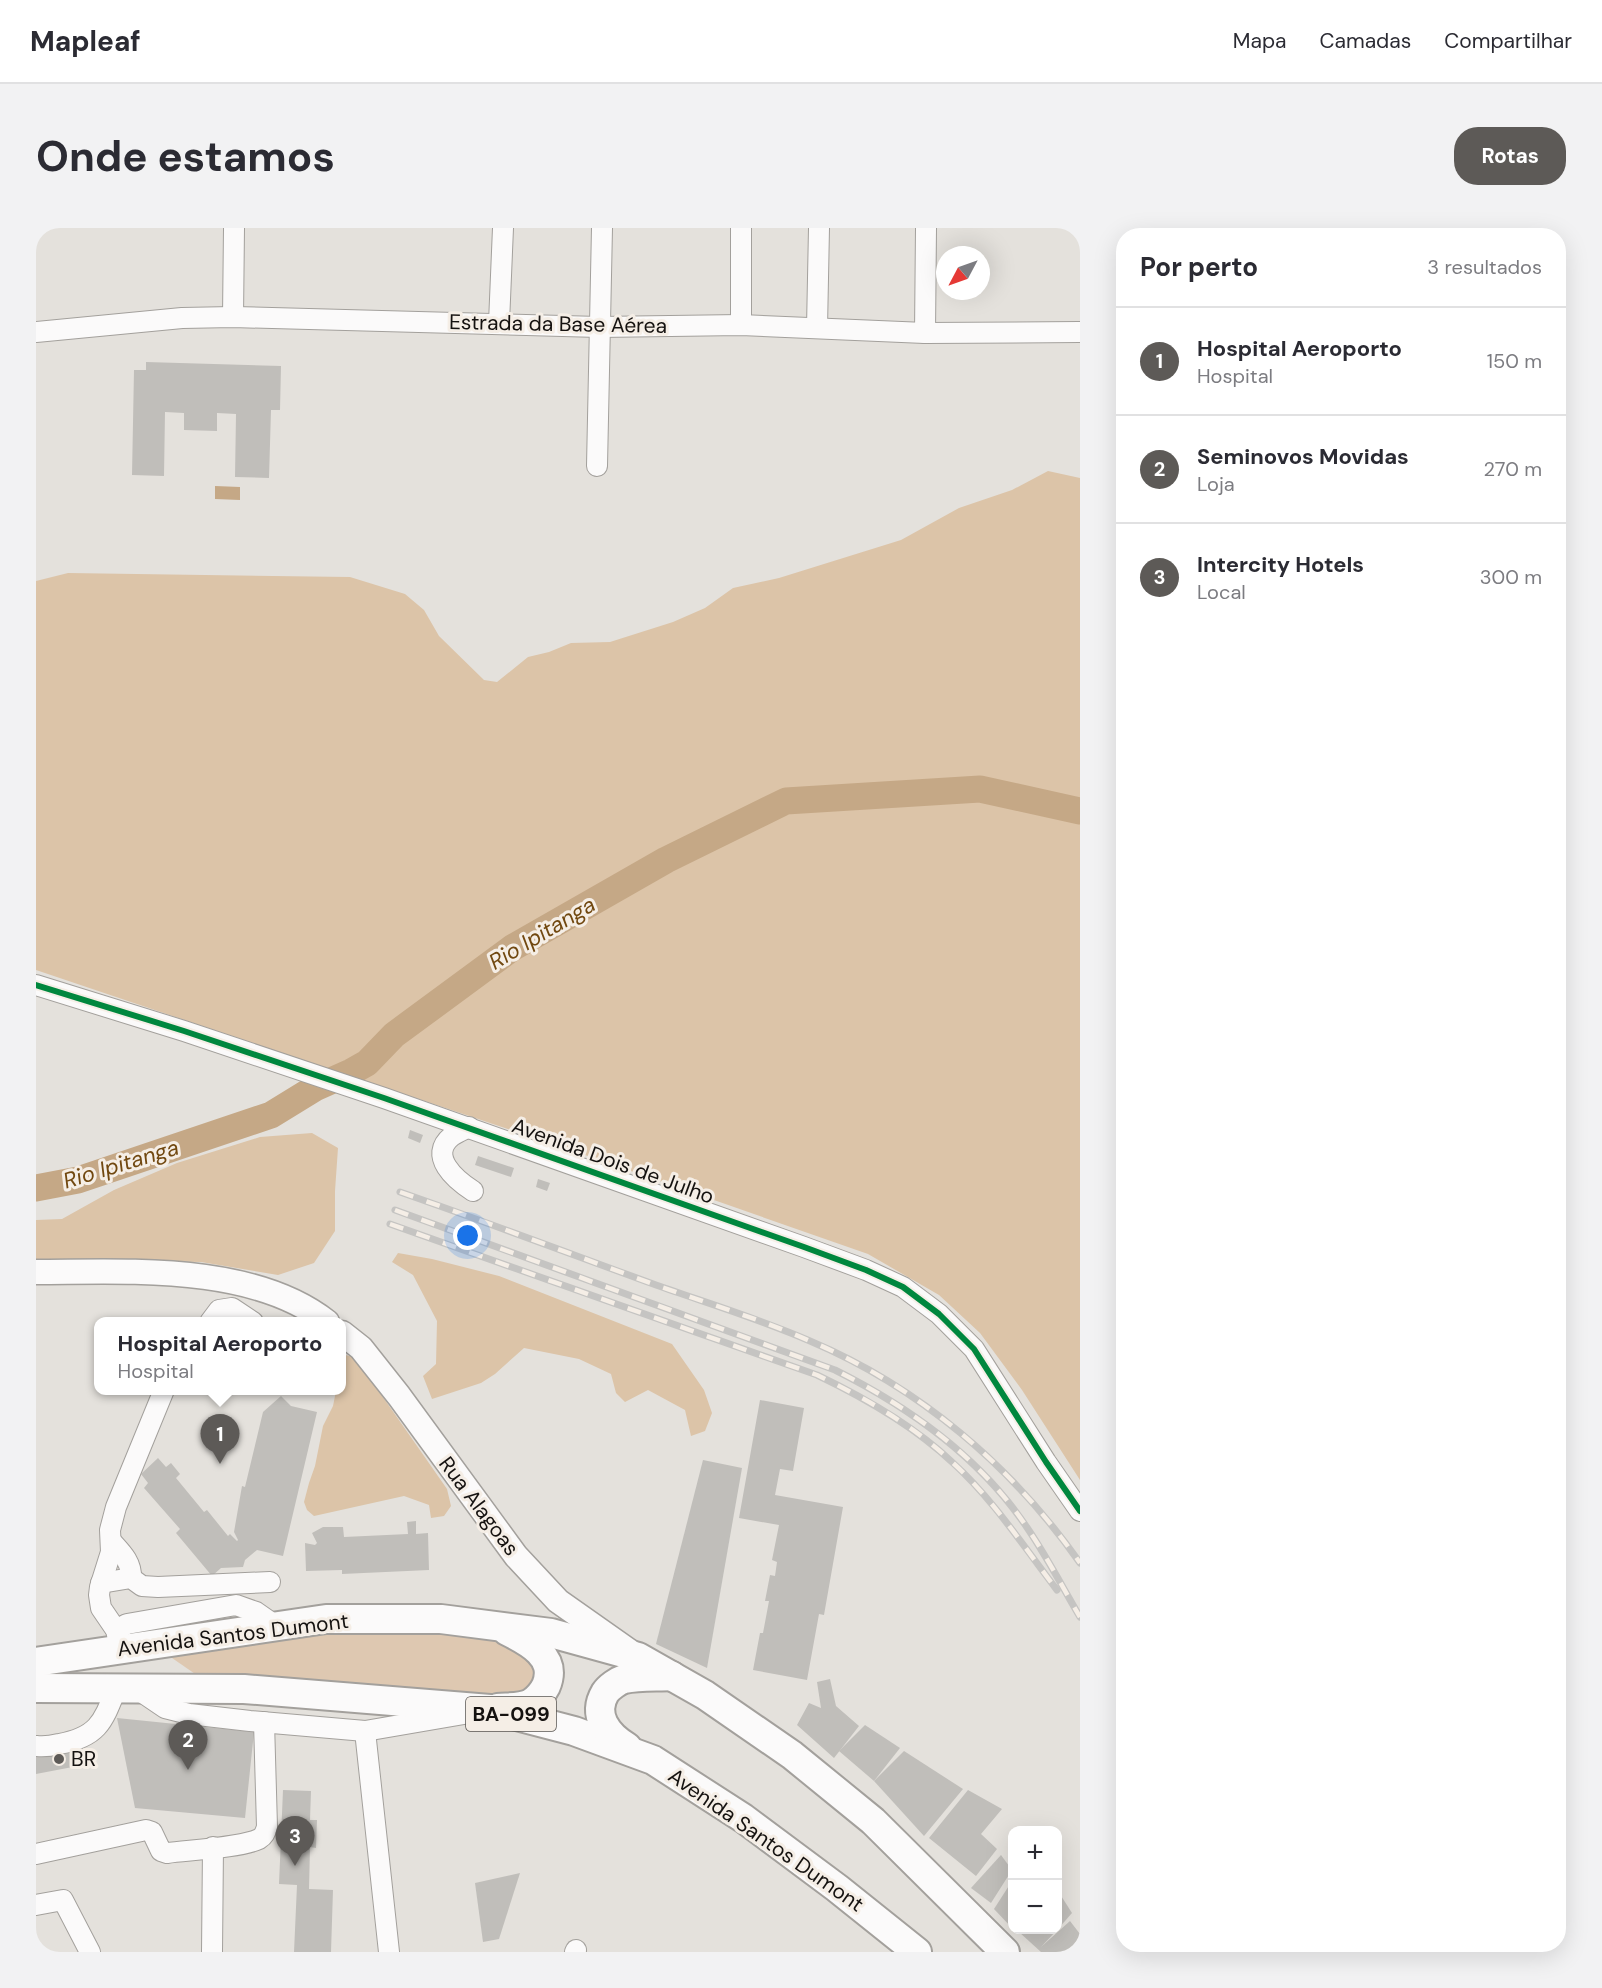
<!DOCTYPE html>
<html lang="pt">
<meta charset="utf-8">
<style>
body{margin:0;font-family:"DM Sans",sans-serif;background:#f2f2f3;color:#2b2b33}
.controls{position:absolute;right:18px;bottom:18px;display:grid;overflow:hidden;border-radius:12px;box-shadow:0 6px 24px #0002}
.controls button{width:54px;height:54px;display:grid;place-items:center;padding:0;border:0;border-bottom:2px solid #e1e1e2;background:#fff;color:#2b2b33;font:30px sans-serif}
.compass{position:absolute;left:900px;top:18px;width:54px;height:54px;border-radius:50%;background:#fff;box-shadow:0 6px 24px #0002;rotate:229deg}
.you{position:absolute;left:432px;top:1008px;width:21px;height:21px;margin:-15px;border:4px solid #fff;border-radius:50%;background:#1a73e8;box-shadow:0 0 0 9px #1a73e833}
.badge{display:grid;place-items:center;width:39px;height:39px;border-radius:50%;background:#5d5a57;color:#fff;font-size:20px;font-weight:700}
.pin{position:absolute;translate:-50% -50px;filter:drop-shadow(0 2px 3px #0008)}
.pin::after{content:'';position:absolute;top:32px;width:21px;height:18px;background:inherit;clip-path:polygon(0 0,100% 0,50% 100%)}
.popup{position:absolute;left:58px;top:1089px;width:252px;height:78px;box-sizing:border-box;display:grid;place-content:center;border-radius:12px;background:#fff;filter:drop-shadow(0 2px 4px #0005);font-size:20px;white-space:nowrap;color:#7c7c81}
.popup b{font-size:22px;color:#2b2b33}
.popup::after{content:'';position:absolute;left:50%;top:100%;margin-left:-12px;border:12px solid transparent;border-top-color:#fff}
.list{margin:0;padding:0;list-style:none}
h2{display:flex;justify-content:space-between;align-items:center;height:78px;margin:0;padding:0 24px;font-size:26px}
h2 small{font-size:20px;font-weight:400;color:#7c7c81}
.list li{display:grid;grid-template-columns:39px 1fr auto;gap:18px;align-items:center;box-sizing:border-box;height:108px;padding:0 24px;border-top:2px solid #e1e1e2}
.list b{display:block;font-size:22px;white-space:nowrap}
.list p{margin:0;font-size:20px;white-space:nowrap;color:#7c7c81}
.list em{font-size:20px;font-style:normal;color:#7c7c81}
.map{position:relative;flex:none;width:1044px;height:1724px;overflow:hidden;border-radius:24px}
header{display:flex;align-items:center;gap:36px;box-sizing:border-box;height:84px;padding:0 30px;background:#fff;border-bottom:2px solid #e1e1e2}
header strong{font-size:28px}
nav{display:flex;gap:33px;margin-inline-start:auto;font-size:21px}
.intro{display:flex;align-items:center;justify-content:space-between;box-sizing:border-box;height:144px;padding:0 36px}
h1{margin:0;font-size:42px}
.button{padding:15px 27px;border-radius:24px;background:#5d5a57;color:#fff;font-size:21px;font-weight:700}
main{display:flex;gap:36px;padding:0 36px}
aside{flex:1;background:#fff;border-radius:24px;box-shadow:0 6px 24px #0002}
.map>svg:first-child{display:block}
.green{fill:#dec8b1}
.forest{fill:#dcc4a8}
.water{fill:#c5a886}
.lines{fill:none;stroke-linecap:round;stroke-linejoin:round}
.river{stroke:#c5a886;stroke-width:27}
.building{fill:#c0beba}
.minor-casing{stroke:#a3a09c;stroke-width:22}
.major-casing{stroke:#a3a09c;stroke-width:27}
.highway-casing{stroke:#a3a09c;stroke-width:32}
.minor{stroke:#fbfafa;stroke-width:20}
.major{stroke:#fbfafa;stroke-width:24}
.highway{stroke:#fbfafa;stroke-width:28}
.rail-casing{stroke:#c5c4c2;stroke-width:7}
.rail{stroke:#f5eee6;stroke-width:4.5;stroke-dasharray:14;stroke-linecap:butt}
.cycleway-casing{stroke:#f5eee6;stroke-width:10}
.cycleway{stroke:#00873e;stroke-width:6}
.poi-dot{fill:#5d5a57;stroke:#f5eee6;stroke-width:2}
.labels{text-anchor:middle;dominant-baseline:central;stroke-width:6;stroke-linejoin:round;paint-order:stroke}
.shield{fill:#f5eee6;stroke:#585450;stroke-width:1.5}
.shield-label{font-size:20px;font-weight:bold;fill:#151210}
.street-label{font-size:21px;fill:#151210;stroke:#f5eee6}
.poi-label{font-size:21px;fill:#151210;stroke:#f5eee6;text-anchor:start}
.water-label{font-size:22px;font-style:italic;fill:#714810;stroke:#f5eee6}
</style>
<header>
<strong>Mapleaf</strong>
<nav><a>Mapa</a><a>Camadas</a><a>Compartilhar</a></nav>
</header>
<div class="intro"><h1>Onde estamos</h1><a class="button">Rotas</a></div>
<main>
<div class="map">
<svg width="1044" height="1724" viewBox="0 0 1044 1724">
<rect width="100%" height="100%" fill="#e4e1dc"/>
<polygon class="green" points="342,1399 472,1412 503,1432 499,1461 456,1470 165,1450 123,1421"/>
<g class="forest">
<polygon points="1012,243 1044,250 1044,1252 986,1162 944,1105 903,1067 832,1026 549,927 0,742 0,353 32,345 314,349 369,366 388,382 403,408 448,452 461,454 492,429 513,424 535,415 574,414 637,394 669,380 697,360 743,350 865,312 923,280 976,262"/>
<polygon points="276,905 302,920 299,963 299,1003 278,1035 242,1047 165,1034 0,1031 0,992 26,991 78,962 141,935 224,909"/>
<polygon points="362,1025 396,1031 463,1048 636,1116 668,1162 676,1185 669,1203 655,1208 649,1182 612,1162 589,1174 580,1165 575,1146 543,1131 488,1120 459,1146 445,1155 396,1171 387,1148 400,1136 401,1093 377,1047 356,1034"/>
<polygon points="309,1127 319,1129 411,1261 415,1278 408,1288 395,1290 393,1277 368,1268 278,1288 271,1282 268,1274 273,1255 279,1238 287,1198 297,1178 300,1163 306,1162 306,1138"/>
</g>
<polygon class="water" points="179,258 204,259 204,272 179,271"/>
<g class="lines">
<polyline class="river" points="0,960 42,952 235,887 279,860 315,844 331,835 358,807 476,720 630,632 750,573 944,561 1044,583"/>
</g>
<g class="building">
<polygon points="110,134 245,138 244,182 235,182 233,250 199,249 200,186 181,185 181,203 148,202 148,185 129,184 128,248 96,247 98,142 110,142"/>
<polygon points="374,902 387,907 384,915 372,910"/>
<polygon points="442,928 478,940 475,949 439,937"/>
<polygon points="502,951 514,955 511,963 500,959"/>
<polygon points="245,1168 255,1178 281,1184 247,1328 221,1322 209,1332 207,1339 185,1340 176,1348 140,1305 144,1301 108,1260 112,1255 105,1246 122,1230 130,1239 135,1235 144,1246 140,1250 168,1284 171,1282 192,1308 194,1306 201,1313 202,1312 198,1304 206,1258 209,1259 227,1184"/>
<polygon points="724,1172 768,1180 757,1243 744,1241 739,1267 807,1279 788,1387 783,1386 771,1452 717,1442 724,1405 727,1405 733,1373 729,1373 734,1347 739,1348 741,1334 736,1332 743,1297 703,1290"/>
<polygon points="667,1232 706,1240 671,1440 620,1416"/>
<polygon points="380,1293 380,1306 392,1305 393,1342 306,1346 306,1342 270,1343 269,1315 279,1317 281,1315 276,1305 287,1299 307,1299 308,1309 372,1306 371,1294"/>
<polygon points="794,1451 800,1478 823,1498 798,1530 761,1497 773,1475 785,1480 781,1454"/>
<polygon points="81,1490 218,1504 209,1590 99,1580"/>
<polygon points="829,1497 864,1520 838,1553 803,1523"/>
<polygon points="43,1519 47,1537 0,1546 0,1526"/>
<polygon points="868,1523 927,1561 888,1608 838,1553"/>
<polygon points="247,1562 275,1563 274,1592 281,1592 280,1620 274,1619 273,1661 297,1662 295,1724 258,1724 261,1657 243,1656"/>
<polygon points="932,1562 966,1581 945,1606 961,1621 940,1648 893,1610"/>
<polygon points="965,1627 976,1642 955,1675 935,1660"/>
<polygon points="484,1645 463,1711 447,1714 439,1655"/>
<polygon points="976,1653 976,1700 958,1681"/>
<polygon points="1022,1663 1036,1685 1022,1701"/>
<polygon points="1034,1693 1044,1706 1044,1724 1005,1724 983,1704 986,1702 1021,1702 1005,1719"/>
</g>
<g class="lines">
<defs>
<g id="minor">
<polyline points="197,89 198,0"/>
<polyline points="463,95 467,0"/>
<polyline points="705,97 705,0"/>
<polyline points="781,100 783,0"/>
<polyline points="0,104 146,90 197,89 563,99 705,97 889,105 1044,104"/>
<polyline points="889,105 890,0"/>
<polyline points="561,238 566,0"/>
<polyline points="0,757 148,803 348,870 768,1019 830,1042 867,1059 903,1086 938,1121 1010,1234 1044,1283"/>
<path d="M433 899C427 902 420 905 416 908 391 928 420 952 437 963"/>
<polyline points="174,1094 183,1082 196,1080 217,1094"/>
<path d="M75 1313C85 1324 96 1334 95 1350"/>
<polyline points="65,1355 95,1350 106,1358 122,1359 234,1354"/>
<polyline points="80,1402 91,1396 200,1377 220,1384 240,1398"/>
<polyline points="84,1421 80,1402 65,1380 63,1367 64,1359 75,1324 74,1302 80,1279 128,1162"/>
<polyline points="101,1461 129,1480 153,1486 214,1493 329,1503 428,1486"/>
<polyline points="329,1503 353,1724"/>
<path d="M0 1518C8 1519 15 1518 23 1516 62 1509 67 1494 80 1461"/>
<path d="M0 1626 110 1602 116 1604 125 1623 131 1625C153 1622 204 1620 223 1611 228 1608 229 1605 231 1599L228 1494"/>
<polyline points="0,1677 27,1672 54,1724"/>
<polyline points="176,1724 177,1619"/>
<polyline points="539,1724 540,1722"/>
</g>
<g id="major">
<path d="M0 1044C90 1044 216 1035 291 1094"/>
<polyline points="306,1105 325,1120 363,1168 480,1328 522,1373 593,1423"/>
</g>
<g id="highway">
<polyline points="0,1434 290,1391 405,1391 515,1405 602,1429 669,1467 756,1527 837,1593 969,1724"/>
<polyline points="0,1460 208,1461 454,1481 538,1503 617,1532 707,1590 801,1660 881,1724"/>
<path d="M462 1480C471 1479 486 1480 495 1475 501 1471 507 1464 510 1458 522 1429 493 1414 471 1403"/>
<path d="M591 1519C571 1507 556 1487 569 1465 573 1459 582 1453 588 1451 603 1448 621 1449 636 1448"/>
</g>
</defs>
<use href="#minor" class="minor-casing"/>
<use href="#major" class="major-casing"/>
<use href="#highway" class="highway-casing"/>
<use href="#minor" class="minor"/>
<use href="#major" class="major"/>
<use href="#highway" class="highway"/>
<defs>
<g id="rail">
<path d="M364 964C450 994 535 1026 620 1057 671 1075 724 1091 774 1113 883 1159 976 1238 1044 1335"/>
<path d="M359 982 799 1142C875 1180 945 1230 992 1301 1011 1329 1027 1360 1044 1389"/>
<path d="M354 996 781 1147C829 1170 877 1197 916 1234 957 1271 988 1319 1021 1362"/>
</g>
</defs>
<use href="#rail" class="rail-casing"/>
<use href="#rail" class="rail"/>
<defs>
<polyline id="cycleway" points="0,757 148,803 348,870 768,1019 830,1042 867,1059 903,1086 938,1121 1010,1234 1044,1283"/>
</defs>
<use href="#cycleway" class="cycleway-casing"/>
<use href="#cycleway" class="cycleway"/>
</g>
<circle class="poi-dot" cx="23" cy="1531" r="6"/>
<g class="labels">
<rect class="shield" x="430" y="1469" width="90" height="34" rx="4.5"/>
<g class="shield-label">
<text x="475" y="1486">BA-099</text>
</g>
<g class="street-label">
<text transform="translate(522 96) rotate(1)">Estrada da Base Aérea</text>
<text transform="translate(577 933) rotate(20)">Avenida Dois de Julho</text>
<text transform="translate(443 1278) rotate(53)">Rua Alagoas</text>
<text transform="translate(197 1407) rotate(-7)">Avenida Santos Dumont</text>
<text transform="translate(730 1612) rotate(35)">Avenida Santos Dumont</text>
</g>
<g class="poi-label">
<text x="35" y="1531">BR</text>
</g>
<g class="water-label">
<text transform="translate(506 705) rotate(-31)">Rio Ipitanga</text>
<text transform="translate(85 936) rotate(-17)">Rio Ipitanga</text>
</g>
</g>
</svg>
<div class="controls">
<button>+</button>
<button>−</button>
</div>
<svg class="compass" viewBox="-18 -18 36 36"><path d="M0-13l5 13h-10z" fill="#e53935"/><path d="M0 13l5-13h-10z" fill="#7c7c81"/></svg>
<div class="you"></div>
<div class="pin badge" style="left:184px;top:1236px">1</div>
<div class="popup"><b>Hospital Aeroporto</b>Hospital</div>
<div class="pin badge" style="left:152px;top:1542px">2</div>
<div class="pin badge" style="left:259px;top:1638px">3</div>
</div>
<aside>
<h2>Por perto<small>3 resultados</small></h2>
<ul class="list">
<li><span class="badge">1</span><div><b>Hospital Aeroporto</b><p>Hospital</p></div><em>150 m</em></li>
<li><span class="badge">2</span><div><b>Seminovos Movidas</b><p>Loja</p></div><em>270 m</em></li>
<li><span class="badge">3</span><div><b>Intercity Hotels</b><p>Local</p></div><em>300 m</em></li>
</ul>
</aside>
</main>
